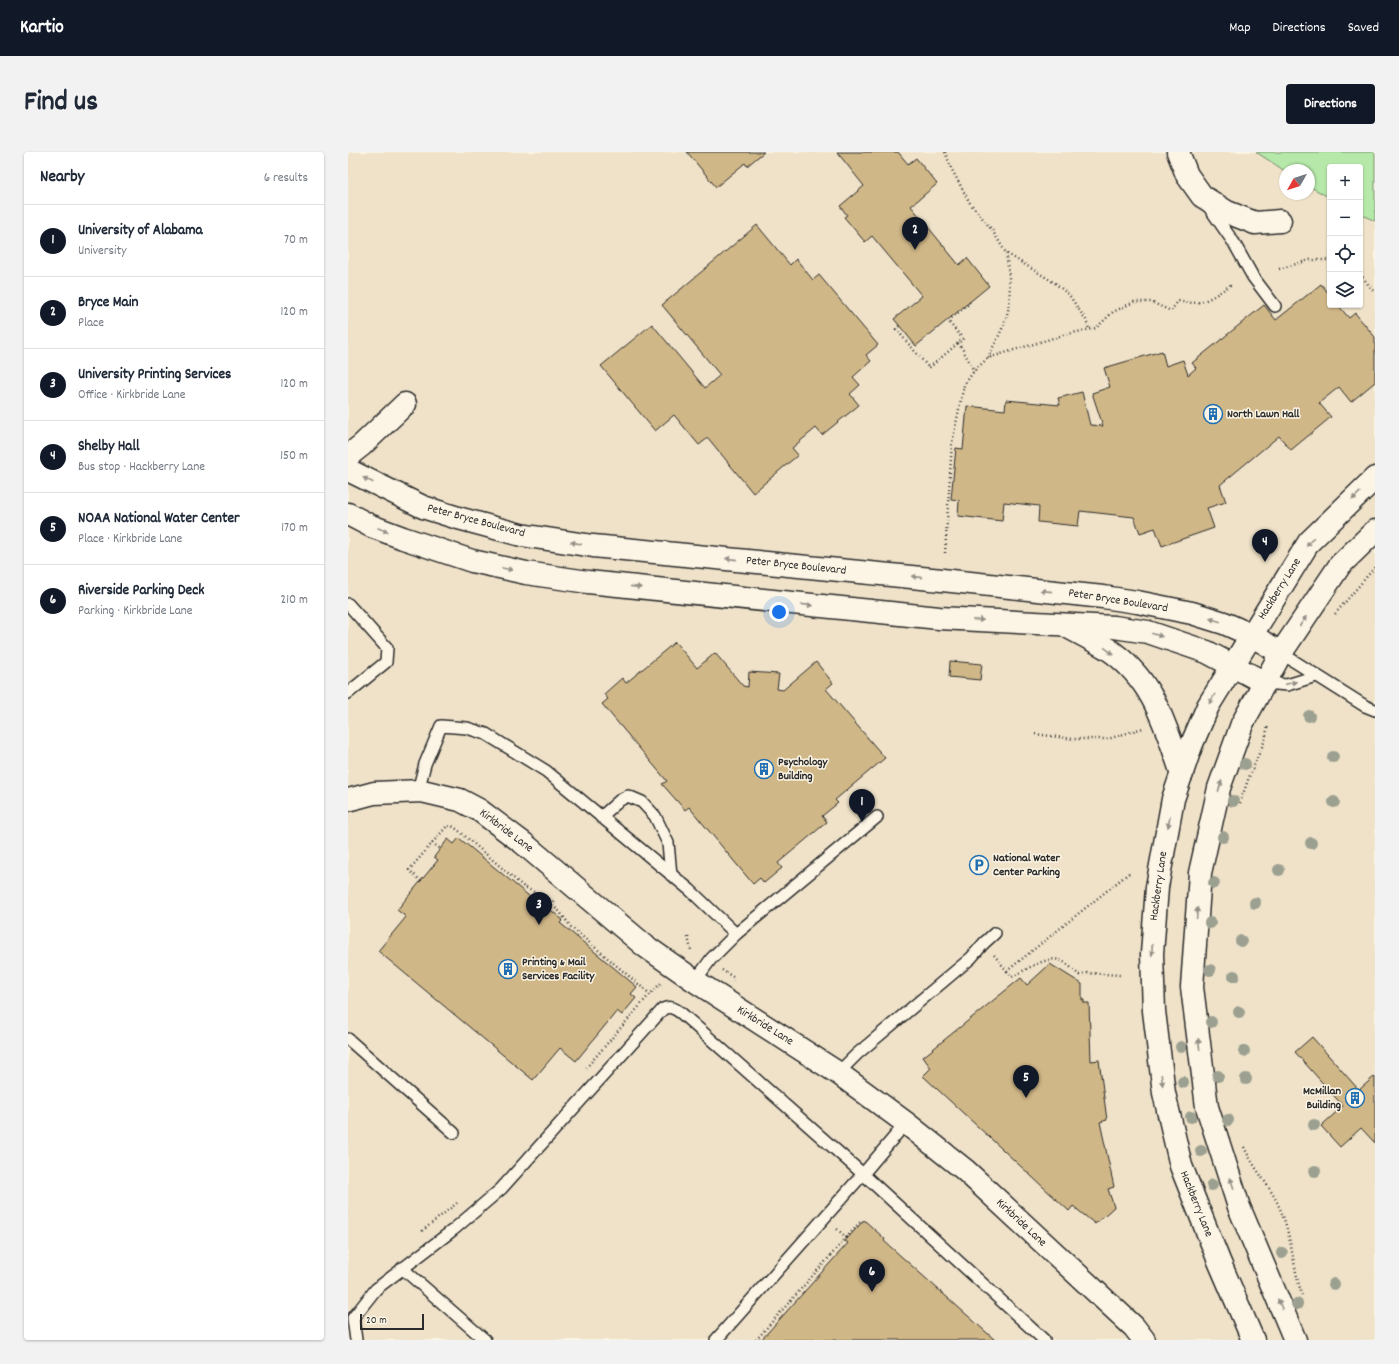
<!DOCTYPE html>
<meta charset="utf-8">
<style>
body{margin:0;font-family:Dekko,sans-serif;background:#f2f2f3;color:#1f2937}
.controls{position:absolute;right:12px;top:12px;display:grid;overflow:hidden;border-radius:4px;box-shadow:0 1px 3px #0004}
.controls button{width:36px;height:36px;display:grid;place-items:center;padding:0;border:0;border-bottom:1px solid #e0e1e3;background:#fff;color:#1f2937;font:20px sans-serif}
.compass{position:absolute;left:931px;top:12px;width:36px;height:36px;border-radius:50%;background:#fff;box-shadow:0 1px 3px #0004;rotate:231deg}
.scale{position:absolute;left:12px;bottom:10px;width:64px;box-sizing:border-box;padding-left:4px;border:2px solid #2b2b2b;border-top:0;font-size:11px;line-height:14px;white-space:nowrap;color:#2b2b2b;-webkit-text-stroke:3px #fcf5e5;paint-order:stroke}
.you{position:absolute;left:431px;top:460px;width:14px;height:14px;margin:-10px;border:3px solid #fff;border-radius:50%;background:#1a73e8;box-shadow:0 0 0 6px #1a73e833}
.badge{display:grid;place-items:center;width:26px;height:26px;border-radius:50%;background:#111827;color:#fff;font-size:13px;font-weight:700}
.pin{position:absolute;translate:-50% -33px;filter:drop-shadow(0 1px 2px #0008)}
.pin::after{content:'';position:absolute;top:21px;width:14px;height:12px;background:inherit;clip-path:polygon(0 0,100% 0,50% 100%)}
.list{margin:0;padding:0;list-style:none}
h2{display:flex;justify-content:space-between;align-items:center;height:52px;margin:0;padding:0 16px;font-size:17px}
h2 small{font-size:13px;font-weight:400;color:#747a83}
.list li{display:grid;grid-template-columns:26px 1fr auto;gap:12px;align-items:center;box-sizing:border-box;height:72px;padding:0 16px;border-top:1px solid #e0e1e3}
.list b{display:block;font-size:15px;white-space:nowrap}
.list p{margin:0;font-size:13px;white-space:nowrap;color:#747a83}
.list em{font-size:13px;font-style:normal;color:#747a83}
.icon{flex:none;width:22px;height:22px;fill:none;stroke:currentColor;stroke-width:2;stroke-linecap:round;stroke-linejoin:round}
.map{position:relative;flex:none;width:1027px;height:1188px;overflow:hidden;border-radius:4px}
header{display:flex;align-items:center;gap:24px;box-sizing:border-box;height:56px;padding:0 20px;background:#111827;color:#fff}
header strong{font-size:19px}
nav{display:flex;gap:22px;margin-inline-start:auto;font-size:14px}
.intro{display:flex;align-items:center;justify-content:space-between;box-sizing:border-box;height:96px;padding:0 24px}
h1{margin:0;font-size:28px}
.button{padding:10px 18px;border-radius:4px;background:#111827;color:#fff;font-size:14px;font-weight:700}
main{display:flex;gap:24px;padding:0 24px}
aside{flex:1;background:#fff;border-radius:4px;box-shadow:0 1px 3px #0004}
.map>svg:first-child{display:block}
.built{fill:#efe2c9;fill-rule:evenodd}
.green{fill:#b5e8a9;stroke:#708a6a}
.building{fill:#d0b787;stroke:#2b2b2b}
.lines{fill:none;stroke-linecap:round;stroke-linejoin:round}
.service-casing{stroke:#2b2b2b;stroke-width:14}
.minor-casing{stroke:#2b2b2b;stroke-width:25}
.tertiary-casing{stroke:#2b2b2b;stroke-width:25}
.path{stroke:#2b2b2b;stroke-width:2.5;stroke-dasharray:1 3;stroke-linecap:butt}
.service{stroke:#fcf5e5;stroke-width:11}
.minor{stroke:#fcf5e5;stroke-width:22}
.tertiary{stroke:#fcf5e5;stroke-width:22}
.tree{fill:#9ca090}
.oneway{fill:#949088}
.labels{text-anchor:middle;dominant-baseline:central;stroke-width:3;stroke-linejoin:round;paint-order:stroke}
.poi-label{font-size:12px;font-weight:bold;fill:#2b2b2b;stroke:#fcf5e5;text-anchor:start}
.street-label{font-size:12px;fill:#2b2b2b;stroke:#fcf5e5}
</style>
<header>
<strong>Kartio</strong>
<nav><a>Map</a><a>Directions</a><a>Saved</a></nav>
</header>
<div class="intro"><h1>Find us</h1><a class="button">Directions</a></div>
<main>
<aside>
<h2>Nearby<small>6 results</small></h2>
<ul class="list">
<li><span class="badge">1</span><div><b>University of Alabama</b><p>University</p></div><em>70 m</em></li>
<li><span class="badge">2</span><div><b>Bryce Main</b><p>Place</p></div><em>120 m</em></li>
<li><span class="badge">3</span><div><b>University Printing Services</b><p>Office · Kirkbride Lane</p></div><em>120 m</em></li>
<li><span class="badge">4</span><div><b>Shelby Hall</b><p>Bus stop · Hackberry Lane</p></div><em>150 m</em></li>
<li><span class="badge">5</span><div><b>NOAA National Water Center</b><p>Place · Kirkbride Lane</p></div><em>170 m</em></li>
<li><span class="badge">6</span><div><b>Riverside Parking Deck</b><p>Parking · Kirkbride Lane</p></div><em>210 m</em></li>
</ul>
</aside>
<div class="map">
<svg width="1027" height="1188" viewBox="0 0 1027 1188">
<rect width="100%" height="100%" fill="#fcf5e5"/>
<filter id="ink" filterUnits="userSpaceOnUse"><feTurbulence type="fractalNoise" baseFrequency=".025" numOctaves="2"/><feDisplacementMap in="SourceGraphic" scale="8" xChannelSelector="R" yChannelSelector="G"/><feConvolveMatrix kernelMatrix="1 2 1 2 8 2 1 2 1" color-interpolation-filters="sRGB"/></filter>
<g filter="url(#ink)">
<path class="built" d="M0 0H1027V1188H0ZM982 15H1012V153H982ZM937 18H961V42H937Z"/>
<polygon class="green" points="908,0 1027,0 1027,69 1012,62 1012,15 982,15 982,46 961,34 961,18 937,19"/>
<g class="building">
<polygon points="339,0 416,0 399,14 397,11 368,35"/>
<polygon points="489,0 550,0 560,12 568,6 589,32 563,54 611,113 619,106 641,134 568,194 546,167 574,144 524,84 517,90 496,65 499,63 492,54 516,34"/>
<polygon points="409,73 442,113 448,107 465,128 471,123 530,193 518,203 523,209 505,225 512,233 502,242 511,253 474,283 468,276 444,296 450,303 405,341 360,286 351,293 326,263 307,279 253,214 304,172 357,236 372,223 314,153"/>
<polygon points="973,132 982,143 982,153 990,153 1001,166 1007,161 1027,185 1027,230 1003,250 991,235 971,251 983,265 943,298 931,284 872,333 878,350 859,356 866,376 814,394 807,376 792,381 786,365 732,359 730,374 690,370 691,354 656,350 654,369 610,364 611,348 603,347 608,296 615,297 619,254 657,258 658,248 712,253 710,246 734,240 742,273 755,274 744,241 762,235 756,216 814,199 818,214 835,208 840,223 848,216 844,211 916,153 928,168"/>
<polygon points="327,490 349,516 367,501 395,534 400,535 401,520 431,522 429,537 435,538 468,510 485,531 478,537 537,606 487,648 490,651 474,664 479,670 430,711 434,716 416,731 412,726 405,732 341,655 337,658 314,632 319,629 254,552 260,547 256,542 274,526 278,531"/>
<polygon points="602,509 634,512 632,528 601,525"/>
<polygon points="111,686 187,749 189,747 215,768 212,771 289,835 283,842 288,846 274,863 269,859 228,909 212,896 185,928 30,799 58,765 49,758 90,708 86,705 100,687 106,692"/>
<polygon points="702,812 734,832 734,848 736,848 736,851 741,851 743,909 751,908 759,968 752,970 766,1035 760,1037 766,1055 747,1072 725,1054 721,1059 575,924 583,916 575,905 673,826 679,833"/>
<polygon points="964,885 1011,938 1027,924 1027,991 1013,976 992,995 973,974 995,954 947,900"/>
<polygon points="516,1068 537,1087 536,1089 647,1188 413,1188 500,1091 497,1089"/>
</g>
<g class="lines">
<defs>
<g id="service">
<polyline points="861,55 886,91 905,125 927,154"/>
<polyline points="0,452 39,496 38,510 0,541"/>
<polyline points="933,501 1017,554 1027,558"/>
<polyline points="917,531 939,533 968,524"/>
<polyline points="70,639 77,612 93,574 119,576 138,582 198,619 342,738 388,782"/>
<polyline points="253,665 272,648 280,644 294,650 307,664 320,691 323,723"/>
<polyline points="347,829 363,807 388,782 529,665"/>
<polyline points="0,887 106,981"/>
<polyline points="490,921 509,902 623,806 636,791 647,781"/>
<polyline points="54,1116 137,1188"/>
<path d="M8 1188 5 1166 28 1137 105 1078 153 1037 315 857C322 854 326 856 333 861L515 1022 696 1188"/>
<polyline points="368,1188 515,1022 558,971"/>
</g>
<g id="minor">
<polyline points="830,0 839,23 854,44 879,60 907,71 932,69"/>
<polyline points="0,648 26,641 74,639 112,648 131,658 175,691 297,794 347,829 490,921 558,971 617,1018 786,1175 796,1188"/>
</g>
<g id="tertiary">
<polyline points="0,304 14,293 57,252"/>
<polyline points="0,318 75,355 110,366 173,383 245,394 594,428 755,445 789,450 844,461 876,471 903,483 933,501"/>
<polyline points="0,362 23,374 55,386 124,409 178,421 240,430 591,466 766,475 800,480 859,500 917,531"/>
<path d="M720 475C733 482 747 489 760 497 806 528 817 573 834 622"/>
<polyline points="905,1188 871,1109 833,1014 816,941 806,859 804,802 809,735 825,647 843,594 860,554 961,390 1027,326"/>
<polyline points="947,1188 891,1055 859,955 844,835 852,721 871,636 894,572 933,501 992,413 1027,379"/>
</g>
</defs>
<use href="#service" class="service-casing"/>
<use href="#minor" class="minor-casing"/>
<use href="#tertiary" class="tertiary-casing"/>
<g class="path">
<polyline points="597,0 604,18 622,51 644,78 658,101 707,131 721,143 738,168 741,177"/>
<polyline points="931,117 962,108 982,108"/>
<polyline points="1012,122 1027,141"/>
<polyline points="551,174 548,177 581,216 615,187 600,169 622,151 621,150"/>
<polyline points="610,191 615,198 626,219"/>
<path d="M640 206C646 192 655 178 659 163 664 143 661 122 658 101"/>
<path d="M597 401 604 291 616 233 626 219 640 206 715 183 748 176 765 160 786 150H803L823 159 830 149C855 155 864 145 884 132"/>
<polyline points="987,462 1027,415"/>
<polyline points="687,582 725,587 760,587 795,576"/>
<polyline points="892,651 901,625 917,588 920,572"/>
<polyline points="84,691 93,697"/>
<polyline points="73,729 61,718 99,674 104,674 110,678 176,735 192,743 212,760 223,775 302,842"/>
<polyline points="200,756 207,747"/>
<polyline points="340,785 343,798"/>
<polyline points="646,803 659,819 781,721"/>
<polyline points="374,818 385,825 386,828"/>
<path d="M659 819 664 825C676 819 700 802 714 809 720 812 726 819 731 823L740 821 772 823"/>
<polyline points="238,916 302,842 313,831"/>
<path d="M896 995C906 1017 924 1036 933 1059 944 1086 945 1116 954 1143"/>
<polyline points="489,1077 499,1086"/>
<polyline points="74,1079 109,1051"/>
<polyline points="408,1188 514,1068"/>
</g>
<use href="#service" class="service"/>
<use href="#minor" class="minor"/>
<use href="#tertiary" class="tertiary"/>
</g>
<g class="tree">
<circle cx="961" cy="564" r="6"/>
<circle cx="985" cy="605" r="6"/>
<circle cx="897" cy="612" r="6"/>
<circle cx="885" cy="649" r="6"/>
<circle cx="986" cy="650" r="6"/>
<circle cx="875" cy="685" r="6"/>
<circle cx="963" cy="691" r="6"/>
<circle cx="931" cy="718" r="6"/>
<circle cx="866" cy="731" r="6"/>
<circle cx="907" cy="751" r="6"/>
<circle cx="862" cy="771" r="6"/>
<circle cx="893" cy="789" r="6"/>
<circle cx="862" cy="818" r="6"/>
<circle cx="886" cy="824" r="6"/>
<circle cx="891" cy="860" r="6"/>
<circle cx="863" cy="870" r="6"/>
<circle cx="833" cy="895" r="6"/>
<circle cx="896" cy="899" r="6"/>
<circle cx="870" cy="924" r="6"/>
<circle cx="898" cy="927" r="6"/>
<circle cx="835" cy="930" r="6"/>
<circle cx="843" cy="965" r="6"/>
<circle cx="880" cy="968" r="6"/>
<circle cx="966" cy="973" r="6"/>
<circle cx="853" cy="999" r="6"/>
<circle cx="967" cy="1019" r="6"/>
<circle cx="864" cy="1033" r="6"/>
<circle cx="934" cy="1101" r="6"/>
<circle cx="986" cy="1132" r="6"/>
<circle cx="949" cy="1152" r="6"/>
</g>
<defs><path id="oneway-solid" d="M-6-.8H1V-3.2L6.5 0L1 3.2V.8H-6Z"/></defs>
<g class="oneway">
<use href="#oneway-solid" transform="translate(20 328) rotate(-153)"/>
<use href="#oneway-solid" transform="translate(1008 344) rotate(136)"/>
<use href="#oneway-solid" transform="translate(35 378) rotate(21)"/>
<use href="#oneway-solid" transform="translate(962 390) rotate(129)"/>
<use href="#oneway-solid" transform="translate(228 391) rotate(-171)"/>
<use href="#oneway-solid" transform="translate(383 407) rotate(-174)"/>
<use href="#oneway-solid" transform="translate(159 417) rotate(12)"/>
<use href="#oneway-solid" transform="translate(569 425) rotate(-174)"/>
<use href="#oneway-solid" transform="translate(288 435) rotate(6)"/>
<use href="#oneway-solid" transform="translate(698 439) rotate(-174)"/>
<use href="#oneway-solid" transform="translate(459 453) rotate(6)"/>
<use href="#oneway-solid" transform="translate(630 468) rotate(3)"/>
<use href="#oneway-solid" transform="translate(867 468) rotate(-164)"/>
<use href="#oneway-solid" transform="translate(955 469) rotate(-56)"/>
<use href="#oneway-solid" transform="translate(809 483) rotate(18)"/>
<use href="#oneway-solid" transform="translate(761 499) rotate(36)"/>
<use href="#oneway-solid" transform="translate(943 531) rotate(-13)"/>
<use href="#oneway-solid" transform="translate(864 547) rotate(121)"/>
<use href="#oneway-solid" transform="translate(872 634) rotate(-73)"/>
<use href="#oneway-solid" transform="translate(821 670) rotate(101)"/>
<use href="#oneway-solid" transform="translate(849 761) rotate(-86)"/>
<use href="#oneway-solid" transform="translate(804 798) rotate(93)"/>
<use href="#oneway-solid" transform="translate(851 892) rotate(-97)"/>
<use href="#oneway-solid" transform="translate(814 928) rotate(83)"/>
<use href="#oneway-solid" transform="translate(884 1031) rotate(-108)"/>
<use href="#oneway-solid" transform="translate(932 1152) rotate(-113)"/>
</g>
</g>
<defs>
<symbol id="building-ring" viewBox="-11 -11 22 22"><circle r="9.5" fill="#fcf5e5" stroke="#1f6fb2" stroke-width="1.5"/><path d="M-4-6H4V6H1V3H-1V6H-4ZM-2.5-4.3h1.7v1.8h-1.7ZM.8-4.3h1.7v1.8H.8ZM-2.5-1h1.7V.8h-1.7ZM.8-1h1.7V.8H.8Z" fill="#1f6fb2"/></symbol>
<symbol id="parking-ring" viewBox="-11 -11 22 22"><circle r="9.5" fill="#fcf5e5" stroke="#1f6fb2" stroke-width="1.5"/><path d="M-3.5-5.5H1a3.5 3.5 0 0 1 0 7H-1V5.5H-3.5ZM-1-3.4V-.6H.8a1.4 1.4 0 0 0 0-2.8Z" fill="#1f6fb2"/></symbol>
</defs>
<g fill-rule="evenodd">
<use href="#building-ring" x="854" y="251" width="22" height="22"/>
<use href="#building-ring" x="405" y="606" width="22" height="22"/>
<use href="#parking-ring" x="620" y="702" width="22" height="22"/>
<use href="#building-ring" x="149" y="806" width="22" height="22"/>
<use href="#building-ring" x="996" y="935" width="22" height="22"/>
</g>
<g class="labels">
<g class="poi-label">
<text x="879" y="262">North Lawn Hall</text>
<text x="430" y="610">Psychology<tspan x="430" dy="14">Building</tspan></text>
<text x="645" y="706">National Water<tspan x="645" dy="14">Center Parking</tspan></text>
<text x="174" y="810">Printing &amp; Mail<tspan x="174" dy="14">Services Facility</tspan></text>
<text x="993" y="939" text-anchor="end">McMillan<tspan x="993" dy="14">Building</tspan></text>
</g>
<g class="street-label">
<text transform="translate(128 369) rotate(15)">Peter Bryce Boulevard</text>
<text transform="translate(448 414) rotate(6)">Peter Bryce Boulevard</text>
<text transform="translate(932 437) rotate(-58)">Hackberry Lane</text>
<text transform="translate(770 449) rotate(9)">Peter Bryce Boulevard</text>
<text transform="translate(158 679) rotate(37)">Kirkbride Lane</text>
<text transform="translate(811 734) rotate(-82)">Hackberry Lane</text>
<text transform="translate(417 874) rotate(32)">Kirkbride Lane</text>
<text transform="translate(848 1052) rotate(68)">Hackberry Lane</text>
<text transform="translate(673 1071) rotate(43)">Kirkbride Lane</text>
</g>
</g>
</svg>
<div class="controls">
<button>+</button>
<button>−</button>
<button><svg class="icon" aria-label="locate" viewBox="0 0 24 24"><circle cx="12" cy="12" r="6"/><path d="M12 2v4M12 18v4M2 12h4M18 12h4"/></svg></button>
<button><svg class="icon" aria-label="layers" viewBox="0 0 24 24"><path d="M12 4l9 5-9 5-9-5zM3 14l9 5 9-5"/></svg></button>
</div>
<svg class="compass" viewBox="-18 -18 36 36"><path d="M0-13l5 13h-10z" fill="#e53935"/><path d="M0 13l5-13h-10z" fill="#747a83"/></svg>
<div class="scale">20 m</div>
<div class="you"></div>
<div class="pin badge" style="left:514px;top:670px">1</div>
<div class="pin badge" style="left:567px;top:98px">2</div>
<div class="pin badge" style="left:191px;top:773px">3</div>
<div class="pin badge" style="left:917px;top:410px">4</div>
<div class="pin badge" style="left:678px;top:946px">5</div>
<div class="pin badge" style="left:524px;top:1140px">6</div>
</div>
</main>
